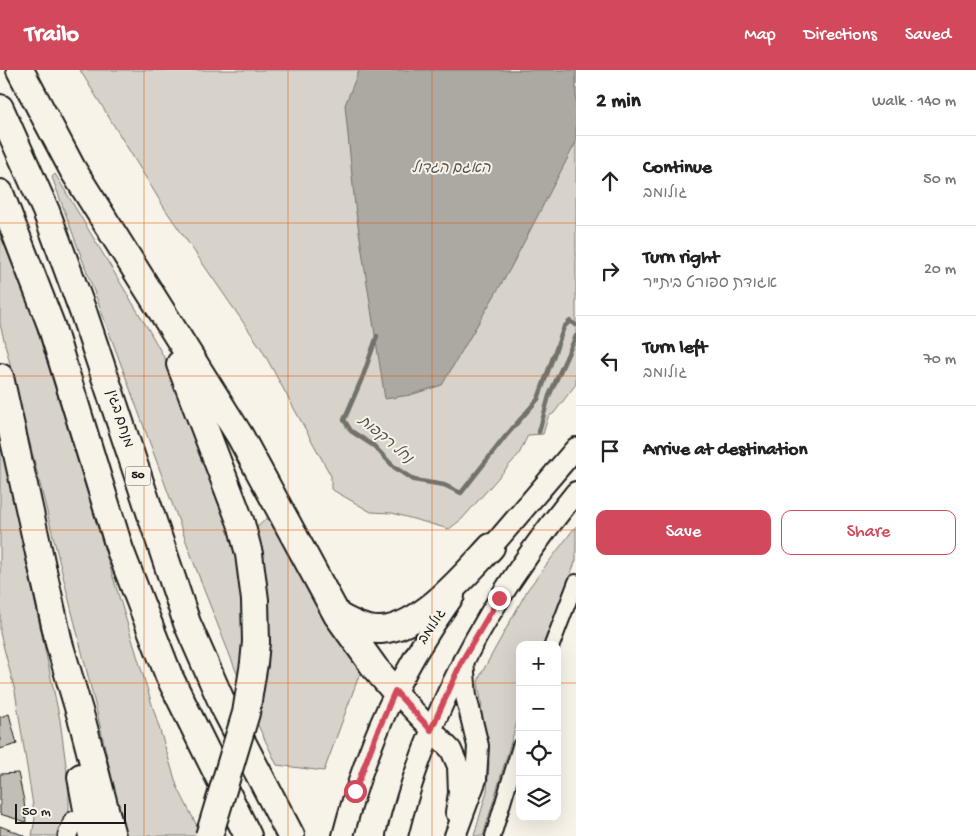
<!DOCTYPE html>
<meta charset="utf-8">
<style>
body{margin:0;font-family:"Gochi Hand","Playpen Sans Hebrew",sans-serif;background:#f6f6f6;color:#222}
.controls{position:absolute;right:15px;bottom:15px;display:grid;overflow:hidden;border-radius:10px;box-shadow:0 5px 20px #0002}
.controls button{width:45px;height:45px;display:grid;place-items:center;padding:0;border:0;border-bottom:1px solid #e0e0e0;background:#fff;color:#222;font:25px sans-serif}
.scale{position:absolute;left:15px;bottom:12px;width:111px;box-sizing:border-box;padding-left:5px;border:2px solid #1c1c1c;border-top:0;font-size:14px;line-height:18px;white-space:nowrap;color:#1c1c1c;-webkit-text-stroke:4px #f7f3e8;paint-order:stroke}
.stop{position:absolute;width:15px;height:15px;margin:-11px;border:4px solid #d1495b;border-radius:50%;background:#fff}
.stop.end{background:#d1495b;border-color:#fff;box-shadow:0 1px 5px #0008}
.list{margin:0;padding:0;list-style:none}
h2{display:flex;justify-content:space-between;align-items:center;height:65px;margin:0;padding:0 20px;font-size:21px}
h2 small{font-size:16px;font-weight:400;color:#767676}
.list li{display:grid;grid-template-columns:32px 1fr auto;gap:15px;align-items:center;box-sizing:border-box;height:90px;padding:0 20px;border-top:1px solid #e0e0e0}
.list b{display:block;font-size:19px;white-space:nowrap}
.list p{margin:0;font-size:16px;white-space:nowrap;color:#767676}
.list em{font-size:16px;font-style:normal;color:#767676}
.actions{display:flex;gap:10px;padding:15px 20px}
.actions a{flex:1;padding:11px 0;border:1px solid #d1495b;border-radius:10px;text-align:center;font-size:18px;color:#d1495b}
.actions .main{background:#d1495b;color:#fff}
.icon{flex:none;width:28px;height:28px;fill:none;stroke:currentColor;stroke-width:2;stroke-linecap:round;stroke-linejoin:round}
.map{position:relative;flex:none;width:576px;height:766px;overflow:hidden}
header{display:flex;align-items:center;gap:30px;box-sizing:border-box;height:70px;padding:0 25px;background:#d1495b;color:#fff}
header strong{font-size:24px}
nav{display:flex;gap:28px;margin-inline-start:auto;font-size:18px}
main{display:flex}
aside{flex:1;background:#fff}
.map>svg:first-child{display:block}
.green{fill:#d7d3cb;stroke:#7a7874}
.water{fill:#aca9a2;stroke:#72716c}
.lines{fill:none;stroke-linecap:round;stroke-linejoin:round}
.stream{stroke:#72716c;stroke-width:4.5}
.building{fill:#c0beb5;stroke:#1c1c1c}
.minor-casing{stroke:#1c1c1c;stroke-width:18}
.tertiary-casing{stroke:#1c1c1c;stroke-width:21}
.secondary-casing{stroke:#1c1c1c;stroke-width:24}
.motorway-casing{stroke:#1c1c1c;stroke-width:30}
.minor{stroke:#f7f3e8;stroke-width:14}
.tertiary{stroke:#f7f3e8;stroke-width:18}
.secondary{stroke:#f7f3e8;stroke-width:20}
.motorway{stroke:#f7f3e8;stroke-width:26}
.motorway-bridge-casing{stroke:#1c1c1c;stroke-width:30;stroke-linecap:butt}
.motorway-bridge{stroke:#f7f3e8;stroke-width:26}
.route{stroke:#d1495b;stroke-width:6}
.grid{fill:none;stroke:#e8590c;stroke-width:1;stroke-opacity:0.55}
.labels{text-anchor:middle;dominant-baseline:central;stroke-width:4;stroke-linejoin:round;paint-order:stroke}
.shield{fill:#f7f3e8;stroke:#5e5c59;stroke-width:1}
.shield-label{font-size:12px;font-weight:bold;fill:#1c1c1c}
.street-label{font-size:14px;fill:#1c1c1c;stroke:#f7f3e8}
.water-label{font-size:15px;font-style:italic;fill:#565452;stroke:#f7f3e8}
</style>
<header>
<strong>Trailo</strong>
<nav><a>Map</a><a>Directions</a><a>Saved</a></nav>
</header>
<main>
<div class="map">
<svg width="576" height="766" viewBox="0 0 576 766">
<rect width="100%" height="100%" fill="#f7f3e8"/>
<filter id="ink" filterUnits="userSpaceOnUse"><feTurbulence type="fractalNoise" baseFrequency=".02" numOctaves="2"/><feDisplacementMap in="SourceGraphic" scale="10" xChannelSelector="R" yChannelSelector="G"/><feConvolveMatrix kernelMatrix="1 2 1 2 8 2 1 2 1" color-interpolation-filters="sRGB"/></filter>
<g filter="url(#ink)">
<g class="green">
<polygon points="80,0 576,0 576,314 554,343 548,347 543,364 528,365 519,384 462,449 449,459 392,443 371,442 331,419 331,406 261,278 165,139"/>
<polygon points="55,104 150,262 196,345 239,490 263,482 255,459 275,441 361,600 324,701 277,695 255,649 204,520 52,107"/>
<polygon points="0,164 34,249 177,716 202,766 125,766 96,638 0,254"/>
<polygon points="0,368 60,650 69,718 69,740 63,766 32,766 35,748 15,621 0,563"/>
<polygon points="576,456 576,490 543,575 520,575 520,642 483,766 474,766 487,721 489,693 479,640 482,637 478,613 480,606 528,519"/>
</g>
<polygon class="water" points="359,0 576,0 576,72 510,199 442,315 410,325 385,329 355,136 345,35"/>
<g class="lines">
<g class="stream">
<polyline points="377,266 363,306 344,350 351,361 374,376 394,397 414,410 444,415 461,423 505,367 538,329 564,257 570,251 576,255"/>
<polyline points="539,362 549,326 576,266"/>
</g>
</g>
<g class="building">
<polygon points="9,644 17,674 0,679 0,647"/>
<polygon points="18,703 24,731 26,752 0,744 0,704"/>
<polygon points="0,756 25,766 0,766"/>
</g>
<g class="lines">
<defs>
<g id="minor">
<polyline points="552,575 576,512"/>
<polyline points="493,766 520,676"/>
</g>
<polyline id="tertiary" points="67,766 73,751"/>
<g id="secondary">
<polyline points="483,487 576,378"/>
<polyline points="395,621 451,680 458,696 459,723 456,742"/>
<path d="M343 766C366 676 399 602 454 526"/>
<path d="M397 766C428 638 494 523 576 422"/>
<polyline points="455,766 476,709 478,676 466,626 463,591"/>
</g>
<g id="motorway">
<polyline points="20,0 73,100 240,366 337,545 375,598 395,621"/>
<polyline points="0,38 46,141 84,244 187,553 224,637 291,766"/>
<polyline points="0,123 51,255 120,480 169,606 248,766"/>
<polyline points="180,294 241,453 249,484 255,530 256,572 254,593"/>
<polyline points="0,307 59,573 83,654 112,766"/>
<path d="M338 546C351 553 366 561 381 560 422 557 465 505 491 477"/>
<polyline points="81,707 92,766"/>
</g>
</defs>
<use href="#minor" class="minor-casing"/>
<use href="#tertiary" class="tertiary-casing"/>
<use href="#secondary" class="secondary-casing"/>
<use href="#motorway" class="motorway-casing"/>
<use href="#minor" class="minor"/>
<use href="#tertiary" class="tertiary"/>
<use href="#secondary" class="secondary"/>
<use href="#motorway" class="motorway"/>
<defs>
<polyline id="motorway-bridge" points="209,766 246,643 254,593"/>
</defs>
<use href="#motorway-bridge" class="motorway-bridge-casing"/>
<use href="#motorway-bridge" class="motorway-bridge"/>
</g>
</g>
<g class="lines" filter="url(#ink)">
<polyline class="route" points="355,721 376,665 395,621 431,660 462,591 499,528"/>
</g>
<path class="grid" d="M144 0V766M288 0V766M432 0V766M0 153H576M0 306H576M0 460H576M0 613H520M557 613H576"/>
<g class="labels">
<rect class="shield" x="125.5" y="396.5" width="25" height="19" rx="4"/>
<g class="shield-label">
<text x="138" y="406">50</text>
</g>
<g class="street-label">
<text transform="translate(119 349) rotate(72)">מנחם בגין</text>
<text transform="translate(433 557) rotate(-57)">גולומב</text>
</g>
<g class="water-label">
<text x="451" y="99">האגם הגדול</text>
<text transform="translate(385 370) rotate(40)">נחל רקפות</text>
</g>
</g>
</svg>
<div class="controls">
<button>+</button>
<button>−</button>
<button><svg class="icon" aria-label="locate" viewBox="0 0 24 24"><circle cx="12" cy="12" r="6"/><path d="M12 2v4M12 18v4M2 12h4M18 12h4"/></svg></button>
<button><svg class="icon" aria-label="layers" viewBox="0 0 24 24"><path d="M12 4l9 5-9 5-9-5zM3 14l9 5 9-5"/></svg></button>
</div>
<div class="scale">50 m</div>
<div class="stop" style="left:355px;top:721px"></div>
<div class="stop end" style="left:499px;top:528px"></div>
</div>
<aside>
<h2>2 min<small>Walk · 140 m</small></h2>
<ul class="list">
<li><svg class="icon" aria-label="ahead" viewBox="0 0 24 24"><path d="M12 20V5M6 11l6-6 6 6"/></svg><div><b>Continue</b><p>גולומב</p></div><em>50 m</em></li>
<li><svg class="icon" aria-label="right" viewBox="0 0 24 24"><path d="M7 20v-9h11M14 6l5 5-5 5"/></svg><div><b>Turn right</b><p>אגודת ספורט בית&quot;ר</p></div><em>20 m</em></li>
<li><svg class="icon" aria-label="left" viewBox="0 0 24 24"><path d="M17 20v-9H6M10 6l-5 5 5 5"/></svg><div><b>Turn left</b><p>גולומב</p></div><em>70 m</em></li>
<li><svg class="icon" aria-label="arrive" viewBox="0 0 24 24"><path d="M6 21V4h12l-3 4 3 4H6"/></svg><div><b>Arrive at destination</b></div></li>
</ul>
<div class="actions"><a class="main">Save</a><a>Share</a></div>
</aside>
</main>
